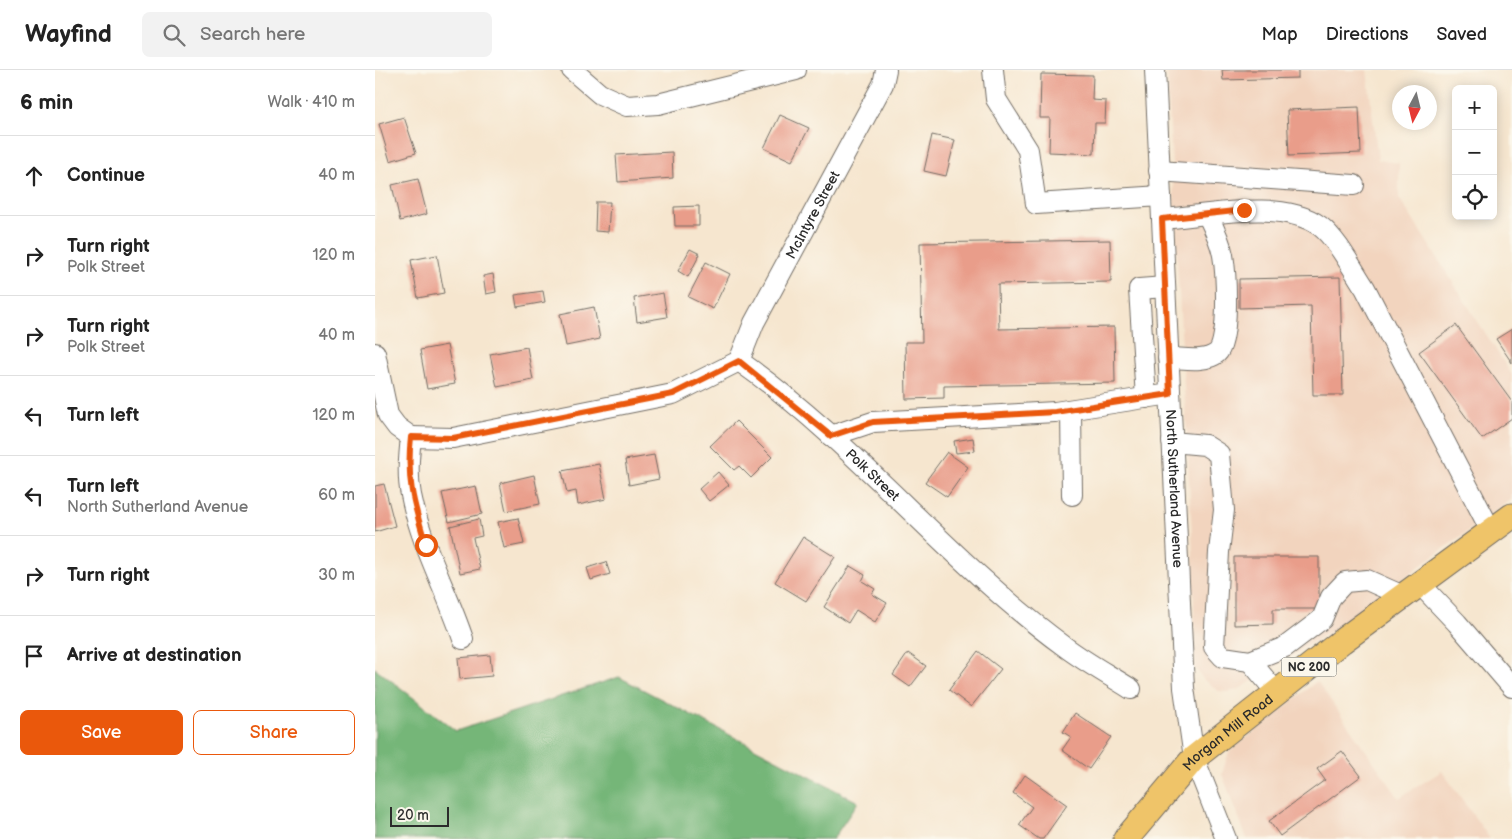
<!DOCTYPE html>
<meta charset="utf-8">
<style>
body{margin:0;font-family:"Balsamiq Sans",sans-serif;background:#f2f2f2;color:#222}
.controls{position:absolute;right:15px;top:15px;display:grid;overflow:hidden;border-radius:8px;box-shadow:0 2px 12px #0003}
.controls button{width:45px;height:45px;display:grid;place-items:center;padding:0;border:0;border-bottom:1px solid #e0e0e0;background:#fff;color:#222;font:25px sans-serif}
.compass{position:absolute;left:1017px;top:15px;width:45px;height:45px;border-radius:50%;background:#fff;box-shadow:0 2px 12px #0003;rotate:187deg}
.scale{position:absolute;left:15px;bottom:12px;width:59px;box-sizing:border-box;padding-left:5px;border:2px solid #2b2b2b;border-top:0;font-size:14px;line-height:18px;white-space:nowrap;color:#2b2b2b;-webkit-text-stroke:4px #fbf7ec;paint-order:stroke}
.stop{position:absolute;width:15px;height:15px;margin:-11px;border:4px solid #ea580c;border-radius:50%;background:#fff}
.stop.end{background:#ea580c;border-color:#fff;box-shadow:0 1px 5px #0008}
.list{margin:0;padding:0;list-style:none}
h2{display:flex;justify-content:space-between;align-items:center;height:65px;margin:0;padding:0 20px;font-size:21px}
h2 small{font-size:16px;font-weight:400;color:#767676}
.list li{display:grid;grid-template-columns:32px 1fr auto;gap:15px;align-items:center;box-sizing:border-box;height:80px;padding:0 20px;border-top:1px solid #e0e0e0}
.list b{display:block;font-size:19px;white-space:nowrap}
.list p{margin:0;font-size:16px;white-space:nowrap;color:#767676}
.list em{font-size:16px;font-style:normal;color:#767676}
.actions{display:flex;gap:10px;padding:15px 20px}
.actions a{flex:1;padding:11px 0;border:1px solid #ea580c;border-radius:8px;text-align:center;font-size:18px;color:#ea580c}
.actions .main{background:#ea580c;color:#fff}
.icon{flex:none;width:28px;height:28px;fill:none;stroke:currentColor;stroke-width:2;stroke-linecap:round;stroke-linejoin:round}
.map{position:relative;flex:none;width:1137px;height:769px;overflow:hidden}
header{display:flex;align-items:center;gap:30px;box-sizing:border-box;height:70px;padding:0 25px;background:#fff;border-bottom:1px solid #e0e0e0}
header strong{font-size:24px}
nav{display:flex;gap:28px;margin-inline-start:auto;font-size:18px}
.search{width:350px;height:45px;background:#f2f2f2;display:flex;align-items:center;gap:12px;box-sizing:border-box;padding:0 18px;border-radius:8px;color:#767676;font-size:19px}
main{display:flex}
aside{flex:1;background:#fff}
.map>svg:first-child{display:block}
.built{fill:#f2d4be}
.forest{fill:#75b678;stroke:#507052}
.building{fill:#e99d8a}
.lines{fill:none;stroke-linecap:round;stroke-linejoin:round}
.minor-casing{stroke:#726c64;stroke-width:22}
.major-casing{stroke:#726c64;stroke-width:27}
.minor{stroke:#fff;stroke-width:20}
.major{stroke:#efc469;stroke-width:25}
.route{stroke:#ea580c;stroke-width:6}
.labels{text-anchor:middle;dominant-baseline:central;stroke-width:4;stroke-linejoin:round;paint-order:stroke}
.shield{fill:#fbf7ec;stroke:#696865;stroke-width:1}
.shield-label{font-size:12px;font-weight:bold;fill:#2b2b2b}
.street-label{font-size:14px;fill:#2b2b2b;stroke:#fbf7ec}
</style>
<header>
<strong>Wayfind</strong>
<div class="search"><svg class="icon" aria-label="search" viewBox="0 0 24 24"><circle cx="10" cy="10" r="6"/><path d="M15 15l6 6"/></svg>Search here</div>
<nav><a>Map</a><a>Directions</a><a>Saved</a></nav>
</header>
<main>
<aside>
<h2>6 min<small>Walk · 410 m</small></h2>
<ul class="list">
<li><svg class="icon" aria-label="ahead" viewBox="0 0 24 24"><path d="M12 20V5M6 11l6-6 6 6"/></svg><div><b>Continue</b></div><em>40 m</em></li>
<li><svg class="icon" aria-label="right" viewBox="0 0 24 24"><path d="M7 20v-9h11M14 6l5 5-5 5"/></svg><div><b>Turn right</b><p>Polk Street</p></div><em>120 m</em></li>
<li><svg class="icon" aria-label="right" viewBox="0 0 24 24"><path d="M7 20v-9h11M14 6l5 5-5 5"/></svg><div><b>Turn right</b><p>Polk Street</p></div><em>40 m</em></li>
<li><svg class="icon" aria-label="left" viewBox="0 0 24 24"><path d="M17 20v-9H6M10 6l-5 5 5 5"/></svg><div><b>Turn left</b></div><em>120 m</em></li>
<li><svg class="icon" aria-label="left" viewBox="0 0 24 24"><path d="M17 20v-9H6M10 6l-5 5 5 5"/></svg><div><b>Turn left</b><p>North Sutherland Avenue</p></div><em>60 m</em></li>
<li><svg class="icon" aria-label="right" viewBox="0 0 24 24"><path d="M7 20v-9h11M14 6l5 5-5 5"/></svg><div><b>Turn right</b></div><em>30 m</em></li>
<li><svg class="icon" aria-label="arrive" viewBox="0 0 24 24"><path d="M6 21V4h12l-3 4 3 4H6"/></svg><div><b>Arrive at destination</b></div></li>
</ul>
<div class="actions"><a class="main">Save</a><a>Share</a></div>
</aside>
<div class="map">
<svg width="1137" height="769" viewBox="0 0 1137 769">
<rect width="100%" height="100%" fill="#fbf7ec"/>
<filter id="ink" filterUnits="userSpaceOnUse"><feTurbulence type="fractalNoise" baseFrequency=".02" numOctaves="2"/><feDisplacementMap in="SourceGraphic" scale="10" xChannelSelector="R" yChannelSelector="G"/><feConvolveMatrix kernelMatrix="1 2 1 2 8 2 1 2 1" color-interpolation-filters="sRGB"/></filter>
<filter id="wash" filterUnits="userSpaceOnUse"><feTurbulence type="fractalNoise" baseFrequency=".0096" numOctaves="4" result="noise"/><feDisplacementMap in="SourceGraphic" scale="20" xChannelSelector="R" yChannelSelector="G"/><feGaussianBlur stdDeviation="1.12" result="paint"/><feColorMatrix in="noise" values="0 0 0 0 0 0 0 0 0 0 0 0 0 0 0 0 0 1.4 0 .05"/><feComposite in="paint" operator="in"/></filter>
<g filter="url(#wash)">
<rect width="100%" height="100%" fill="#f6e6cf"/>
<g class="built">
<polygon points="792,0 992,0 1003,90 1024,93 1024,128 1137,305 1137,429 957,560 863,620 852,622 844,621 829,610 820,598 818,483"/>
<polygon points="942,611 1024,728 1067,701 1115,769 872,769 847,704 854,682"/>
</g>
<polygon class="forest" points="0,598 81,661 244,607 483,732 458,769 0,769"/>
<g id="blocks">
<g class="building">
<polygon points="847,0 923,0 923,8 848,10"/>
<polygon points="666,4 718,5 717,30 731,31 730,53 720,53 719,84 674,82 675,48 665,48"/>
<polygon points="984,37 986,83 914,86 912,40"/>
<polygon points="405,45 434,58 417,91 389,78"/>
<polygon points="29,47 41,83 15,91 4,54"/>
<polygon points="557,65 580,70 571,106 549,101"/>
<polygon points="297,82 298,108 243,112 241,85"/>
<polygon points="43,109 52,144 25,151 17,115"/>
<polygon points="221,132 235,132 233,162 220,161"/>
<polygon points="324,136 324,156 300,156 299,137"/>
<polygon points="735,170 736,212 623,214 624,259 739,257 740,313 569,316 569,328 531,329 530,272 547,272 545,173"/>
<polygon points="315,179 325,184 313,207 303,201"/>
<polygon points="62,185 69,223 43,228 36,190"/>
<polygon points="331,192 355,204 338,239 313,227"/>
<polygon points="118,204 121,222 111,224 108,206"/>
<polygon points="965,207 968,325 938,325 936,236 864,238 864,209"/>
<polygon points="168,221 170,232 142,237 140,225"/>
<polygon points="288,223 292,247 262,252 259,228"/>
<polygon points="219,237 225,269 191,276 185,244"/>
<polygon points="1081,255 1137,332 1137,348 1107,369 1044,282"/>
<polygon points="1137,259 1137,293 1121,269"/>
<polygon points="72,275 80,314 52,319 45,280"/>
<polygon points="152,277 158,310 122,317 115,284"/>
<polygon points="361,351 397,387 376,408 364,396 359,400 335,376"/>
<polygon points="598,368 600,381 581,383 579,371"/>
<polygon points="572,382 593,397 572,427 550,412"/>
<polygon points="279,385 284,409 254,415 250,390"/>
<polygon points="224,394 231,429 203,435 201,421 192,423 187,401"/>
<polygon points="343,402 354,415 334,431 324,419"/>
<polygon points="159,405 165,434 131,441 125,413"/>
<polygon points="9,414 20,456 0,462 0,416"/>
<polygon points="101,416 107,444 74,452 67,423"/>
<polygon points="143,448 149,474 129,478 123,452"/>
<polygon points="104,449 107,466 98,468 105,499 85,503 75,456"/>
<polygon points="428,467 460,487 431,531 400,512"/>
<polygon points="859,487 944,487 944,539 898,539 898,554 859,555"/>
<polygon points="231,492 235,504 216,510 212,498"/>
<polygon points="475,496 490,505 487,511 500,519 497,524 512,533 500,552 481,540 473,553 449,537"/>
<polygon points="603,581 626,599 596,637 574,620"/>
<polygon points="533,583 551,596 535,617 518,605"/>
<polygon points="115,585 117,606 85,609 83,588"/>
<polygon points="700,643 736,667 714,699 687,680 696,667 688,662"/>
<polygon points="967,681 986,706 905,766 894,751 950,710 942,699"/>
<polygon points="650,705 692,735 668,769 664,769 644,755 657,737 638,723"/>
</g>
</g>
</g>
<g filter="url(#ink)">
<use href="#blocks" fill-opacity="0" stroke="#726c64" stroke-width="1"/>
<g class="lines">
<defs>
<g id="minor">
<polyline points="197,0 225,24 252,36 283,34 421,0"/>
<polyline points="618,0 621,29 653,80 661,134 786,126"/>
<path id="s1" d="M780 0 809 618 819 688 851 769"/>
<polyline points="784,101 979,115"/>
<path d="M787 149C831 146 907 128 945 156 962 169 978 200 990 218L1116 461"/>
<polyline points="0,283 13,345 22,357 36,367"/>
<path d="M793 288C808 288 830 293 842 283 855 271 851 202 848 185 845 171 839 158 833 146"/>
<path id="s2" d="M364 291 379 253 508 14 511 0"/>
<polyline points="771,328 764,219 790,217"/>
<polyline points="696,340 697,425"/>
<polyline points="456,366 498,352 680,342 795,324"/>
<path id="s3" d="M36 367 78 368 298 324 364 291C482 374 573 491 689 576 710 592 734 605 756 619"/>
<path d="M36 367C34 386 32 406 36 425 46 475 72 521 88 569"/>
<polyline points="797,372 830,375 844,384 849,440 844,482 839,577 848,587 875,591 910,577 947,549 956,527 970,512 992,510 1028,526"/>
<polyline points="1045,514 1082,553 1137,617"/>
<polyline points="875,591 902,623"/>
</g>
<g id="major">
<path id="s4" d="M751 769 819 688 967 571 1137 446"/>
</g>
</defs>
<use href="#minor" class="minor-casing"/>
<use href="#major" class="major-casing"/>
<use href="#minor" class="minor"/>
<use href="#major" class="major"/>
</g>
</g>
<g class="lines" filter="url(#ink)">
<path class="route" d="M51 475C39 435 31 410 36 367L78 368 298 324 364 291 456 366 498 352 680 342 795 324 787 149 869 140"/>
</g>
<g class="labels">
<rect class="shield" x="906.5" y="587.5" width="55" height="19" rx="4"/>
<g class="shield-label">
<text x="934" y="597">NC 200</text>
</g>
<g class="street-label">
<text stroke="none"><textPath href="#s2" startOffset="164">McIntyre Street</textPath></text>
<text stroke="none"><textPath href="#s3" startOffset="516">Polk Street</textPath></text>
<text stroke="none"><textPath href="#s1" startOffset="419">North Sutherland Avenue</textPath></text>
<text stroke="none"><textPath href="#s4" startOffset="148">Morgan Mill Road</textPath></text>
</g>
</g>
</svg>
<div class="controls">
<button>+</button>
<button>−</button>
<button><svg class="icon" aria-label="locate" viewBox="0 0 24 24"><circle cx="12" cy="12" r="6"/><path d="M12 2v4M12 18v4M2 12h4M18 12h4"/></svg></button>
</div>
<svg class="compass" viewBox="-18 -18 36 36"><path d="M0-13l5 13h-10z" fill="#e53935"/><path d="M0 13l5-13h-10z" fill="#767676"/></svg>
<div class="scale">20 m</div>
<div class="stop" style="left:51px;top:475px"></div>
<div class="stop end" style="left:869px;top:140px"></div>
</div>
</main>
